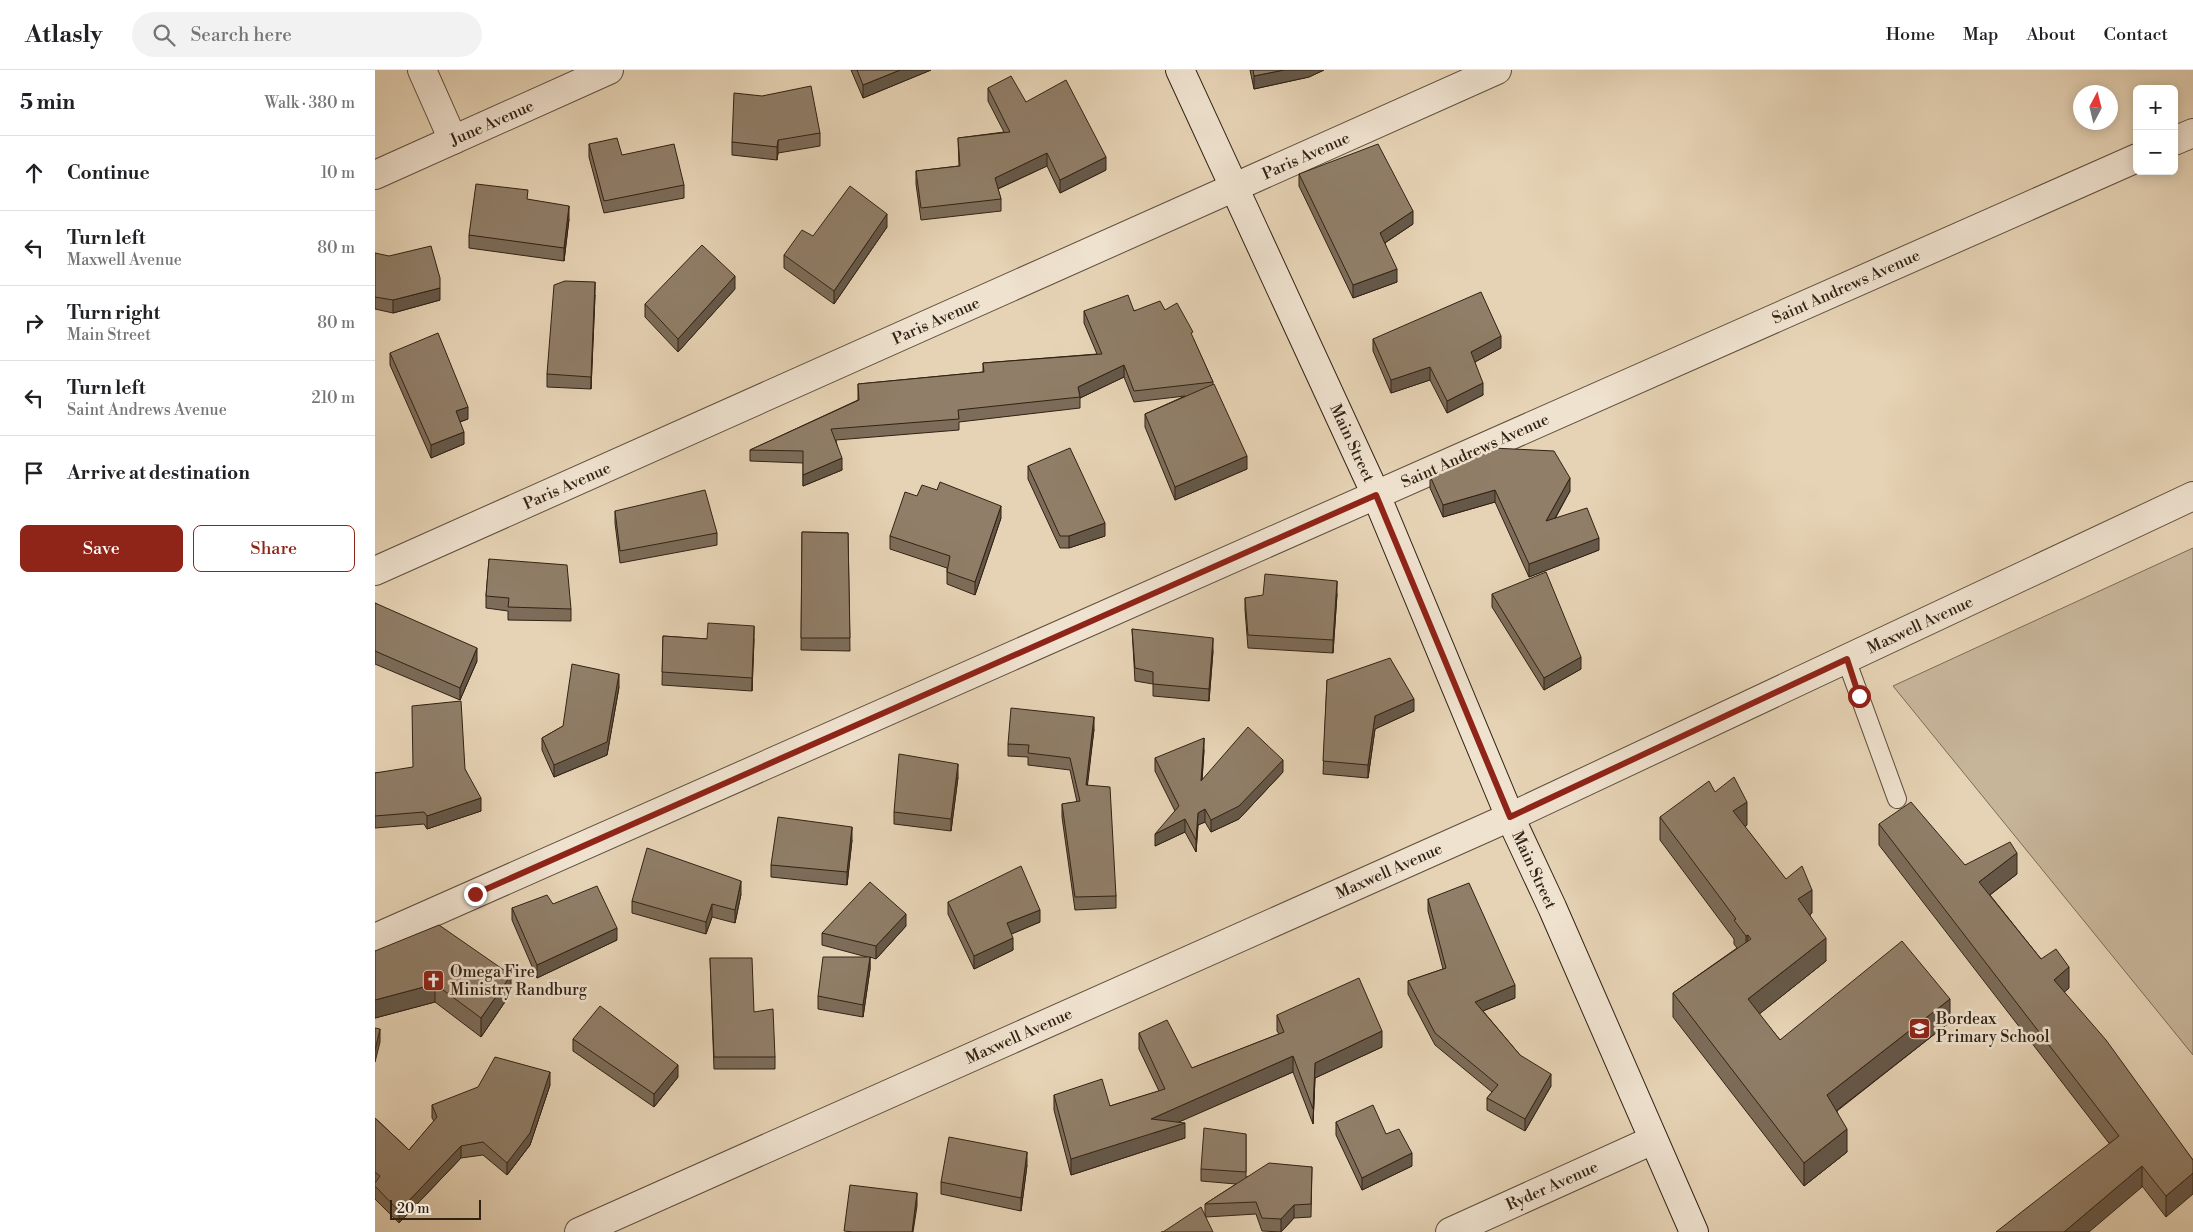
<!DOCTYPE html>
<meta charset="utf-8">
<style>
body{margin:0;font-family:"Libre Bodoni",serif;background:#f2f2f2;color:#202124}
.controls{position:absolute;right:15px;top:15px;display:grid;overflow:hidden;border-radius:8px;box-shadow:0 2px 12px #0003}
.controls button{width:45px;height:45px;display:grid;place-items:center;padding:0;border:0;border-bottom:1px solid #e0e0e0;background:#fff;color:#202124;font:25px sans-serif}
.compass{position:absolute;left:1698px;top:15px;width:45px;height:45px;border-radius:50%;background:#fff;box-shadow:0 2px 12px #0003;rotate:7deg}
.scale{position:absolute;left:15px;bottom:12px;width:91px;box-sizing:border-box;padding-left:5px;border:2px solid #322214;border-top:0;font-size:14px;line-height:18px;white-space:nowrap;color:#322214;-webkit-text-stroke:4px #efe2cf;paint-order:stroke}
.stop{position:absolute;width:15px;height:15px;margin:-11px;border:4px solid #8f2418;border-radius:50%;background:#fff}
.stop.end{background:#8f2418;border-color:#fff;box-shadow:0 1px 5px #0008}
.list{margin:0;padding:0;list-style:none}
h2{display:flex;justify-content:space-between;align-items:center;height:65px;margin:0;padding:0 20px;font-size:21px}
h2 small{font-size:16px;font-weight:400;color:#757577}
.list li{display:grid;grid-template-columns:32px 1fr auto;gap:15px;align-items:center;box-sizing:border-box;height:75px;padding:0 20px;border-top:1px solid #e0e0e0}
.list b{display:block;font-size:19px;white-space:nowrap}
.list p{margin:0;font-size:16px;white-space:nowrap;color:#757577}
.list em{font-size:16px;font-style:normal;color:#757577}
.actions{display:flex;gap:10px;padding:15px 20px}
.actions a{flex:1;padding:11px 0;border:1px solid #8f2418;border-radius:8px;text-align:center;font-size:18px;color:#8f2418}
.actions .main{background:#8f2418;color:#fff}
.icon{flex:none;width:28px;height:28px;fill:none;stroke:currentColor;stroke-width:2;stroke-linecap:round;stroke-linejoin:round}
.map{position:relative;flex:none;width:1818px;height:1162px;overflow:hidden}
header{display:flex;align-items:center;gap:30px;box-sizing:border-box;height:70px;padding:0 25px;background:#fff;border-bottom:1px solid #e0e0e0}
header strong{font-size:24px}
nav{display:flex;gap:28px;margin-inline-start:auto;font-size:18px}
.search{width:350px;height:45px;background:#f2f2f2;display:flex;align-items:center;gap:12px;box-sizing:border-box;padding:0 18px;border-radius:28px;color:#757577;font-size:19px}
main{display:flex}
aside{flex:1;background:#fff}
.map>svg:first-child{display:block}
.green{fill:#c7b59a;stroke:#7c6c57}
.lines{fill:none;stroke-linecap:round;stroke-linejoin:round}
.lane-casing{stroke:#5f4e3c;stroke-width:20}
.street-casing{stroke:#5f4e3c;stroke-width:30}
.secondary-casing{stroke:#322214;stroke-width:30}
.lane{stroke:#efe2cf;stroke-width:18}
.street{stroke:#efe2cf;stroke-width:28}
.secondary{stroke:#efe2cf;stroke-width:28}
.wall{fill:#7c6c59;stroke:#322214}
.shaded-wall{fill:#655849;stroke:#322214}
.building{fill:#907e68;stroke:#322214}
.route{stroke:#8f2418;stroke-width:6}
.labels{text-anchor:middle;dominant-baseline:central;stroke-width:5;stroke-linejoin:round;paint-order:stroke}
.street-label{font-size:16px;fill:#322214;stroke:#efe2cf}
.poi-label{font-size:16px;fill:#322214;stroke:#efe2cf;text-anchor:start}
</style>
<header>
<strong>Atlasly</strong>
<div class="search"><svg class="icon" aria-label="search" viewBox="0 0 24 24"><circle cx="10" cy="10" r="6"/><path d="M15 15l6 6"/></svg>Search here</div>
<nav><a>Home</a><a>Map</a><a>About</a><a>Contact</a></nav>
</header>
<main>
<aside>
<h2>5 min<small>Walk · 380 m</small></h2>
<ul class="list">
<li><svg class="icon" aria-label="ahead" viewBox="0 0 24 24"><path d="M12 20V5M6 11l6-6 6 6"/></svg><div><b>Continue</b></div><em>10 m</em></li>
<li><svg class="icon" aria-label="left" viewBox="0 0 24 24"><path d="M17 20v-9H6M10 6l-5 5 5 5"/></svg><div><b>Turn left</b><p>Maxwell Avenue</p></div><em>80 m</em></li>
<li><svg class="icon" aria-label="right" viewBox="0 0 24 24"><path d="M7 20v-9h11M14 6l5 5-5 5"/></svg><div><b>Turn right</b><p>Main Street</p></div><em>80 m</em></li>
<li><svg class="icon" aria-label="left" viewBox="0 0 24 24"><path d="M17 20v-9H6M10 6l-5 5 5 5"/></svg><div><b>Turn left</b><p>Saint Andrews Avenue</p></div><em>210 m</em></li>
<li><svg class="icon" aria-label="arrive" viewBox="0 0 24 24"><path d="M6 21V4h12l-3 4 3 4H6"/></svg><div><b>Arrive at destination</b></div></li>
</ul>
<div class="actions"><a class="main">Save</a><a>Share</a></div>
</aside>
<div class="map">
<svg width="1818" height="1162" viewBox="0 0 1818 1162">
<rect width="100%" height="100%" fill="#e6d3b5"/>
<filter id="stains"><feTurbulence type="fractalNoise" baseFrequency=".004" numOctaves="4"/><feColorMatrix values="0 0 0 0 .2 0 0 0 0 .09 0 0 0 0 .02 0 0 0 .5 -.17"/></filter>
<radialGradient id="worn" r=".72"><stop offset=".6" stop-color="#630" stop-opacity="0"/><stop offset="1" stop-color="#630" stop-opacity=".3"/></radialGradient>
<polygon class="green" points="1818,478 1818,985 1518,616"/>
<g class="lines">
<defs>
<polyline id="lane" points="1471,589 1522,729"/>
<g id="street">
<polyline points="47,0 78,70"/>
<polyline points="1799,71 1818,63"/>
<polyline points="0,105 234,0"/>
<polyline points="0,501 1122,0"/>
<polyline points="0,868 1762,88"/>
<polyline points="204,1162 1135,747 1818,426"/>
<polyline points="1075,1162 1278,1070"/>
</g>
<polyline id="secondary" points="805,0 1001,425 1135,747 1177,837 1319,1162"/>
</defs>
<use href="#lane" class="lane-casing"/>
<use href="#street" class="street-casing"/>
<use href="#secondary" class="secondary-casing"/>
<use href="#lane" class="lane"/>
<use href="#street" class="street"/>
<use href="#secondary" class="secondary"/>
</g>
<g class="wall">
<polygon points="476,0 556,0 488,28"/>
<polygon points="875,0 949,0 934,7 879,19"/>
<polygon points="613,18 651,32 731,100 685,123 672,96 623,119 626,129 626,141 546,150 541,114 541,101 584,96 583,68 629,62 613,31"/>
<polygon points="445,63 445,76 403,83 402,90 357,85 357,72"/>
<polygon points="214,74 247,85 309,115 309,128 229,143 214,87"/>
<polygon points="924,104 1038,154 1010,173 1022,212 978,228 924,116"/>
<polygon points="153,130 194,149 189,191 94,178 94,165"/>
<polygon points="512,157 459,234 409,198 409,185 438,166"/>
<polygon points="0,183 65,230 18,243 0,239"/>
<polygon points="360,219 303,282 270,247 270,234"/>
<polygon points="220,225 216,319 172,317 172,304"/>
<polygon points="790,240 818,268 838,312 838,314 872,399 800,430 770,357 770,344 810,326 759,332 749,307 705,328 705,338 584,352 584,360 461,370 467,400 428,416 428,393 375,391 375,380 483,330 483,314 608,302 608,293 722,284 709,253 709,241"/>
<polygon points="998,269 1126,278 1100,292 1108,325 1072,343 1055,310 1016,323 998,281"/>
<polygon points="15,283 93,349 85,352 89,374 56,388 15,295"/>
<polygon points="653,396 730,466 694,478 685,478 653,409"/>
<polygon points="1055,406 1195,421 1180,449 1224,480 1154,507 1120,432 1068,447 1055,418"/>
<polygon points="542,426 626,448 600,525 572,514 572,498 515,479 515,466"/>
<polygon points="240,441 342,463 342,475 245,493 240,453"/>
<polygon points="427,462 473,463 475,581 426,580"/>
<polygon points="114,489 196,539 196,551 133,550 133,541 111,538 111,526"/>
<polygon points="962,524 958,583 873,578 870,540 870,528"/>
<polygon points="1117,524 1206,599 1169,620 1117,537"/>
<polygon points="0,533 102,591 85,630 0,594"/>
<polygon points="757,559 838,581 834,631 778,626 778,614 760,611"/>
<polygon points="288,566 332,569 379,569 377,621 287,615"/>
<polygon points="952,610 1039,641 1000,659 993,708 948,704"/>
<polygon points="244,617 232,685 179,707 167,680 167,668 188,656"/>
<polygon points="719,659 712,715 741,826 741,838 700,840 687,747 687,734 702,732 695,700 653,695 653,687 633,686 633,674"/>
<polygon points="829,680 827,710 908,702 864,749 836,762 830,752 823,755 821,782 810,762 780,776 800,741 780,701 780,688"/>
<polygon points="90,699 106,741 52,759 49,754 0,758 0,703"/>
<polygon points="583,707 576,761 519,754 519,742"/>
<polygon points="1340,722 1372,755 1370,757 1437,843 1435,845 1451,891 1384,944 1405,970 1575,952 1462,1041 1472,1082 1429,1116 1298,947 1298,923 1362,878 1359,874 1359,869 1285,770 1285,747"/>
<polygon points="1504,754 1590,795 1642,804 1615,825 1666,889 1694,918 1689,922 1818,1090 1791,1147 1504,775"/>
<polygon points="477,770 472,815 396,807 396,795"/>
<polygon points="366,824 360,853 337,847 331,864 257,843 257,831"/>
<polygon points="1053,829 1140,928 1108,941 1145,985 1176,1016 1150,1061 1112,1040 1112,1028 1117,1022 1060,975 1033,924 1033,911 1068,899 1053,841"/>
<polygon points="573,832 665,852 636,864 638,880 599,899 573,844"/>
<polygon points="178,834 242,870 162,908 137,850 137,838"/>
<polygon points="531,856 501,889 495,887 495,899 488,947 443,939 443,926 492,887 447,875 447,863"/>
<polygon points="0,881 136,923 106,967 60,932 0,948"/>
<polygon points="335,888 379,942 400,987 400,999 339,999"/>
<polygon points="902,945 1007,977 940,1008 938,1054 918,1002 803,1052 810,1068 696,1105 679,1040 679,1025 735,1036 784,1021 764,979 764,963 817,998 904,964 902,961"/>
<polygon points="198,969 303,1007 279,1037 198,981"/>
<polygon points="175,1015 155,1075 132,1105 108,1085 86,1088 24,1153 0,1129 0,1048 34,1080 59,1051 57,1048 57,1035"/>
<polygon points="961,1052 1011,1064 1037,1096 987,1120 961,1065"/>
<polygon points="871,1064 871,1107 937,1097 936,1147 919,1148 906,1162 887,1161 881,1144 831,1147 830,1144 830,1134 861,1114 826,1111 826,1099"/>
<polygon points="652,1095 646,1141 566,1124 566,1112"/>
</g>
<g class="shaded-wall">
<polygon points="525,0 556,0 488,28 488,15"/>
<polygon points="909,0 949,0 934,7 879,19 879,6"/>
<polygon points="403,70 403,83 402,90 402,77"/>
<polygon points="672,83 672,96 620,120 620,108"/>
<polygon points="731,87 731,100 685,123 685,110"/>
<polygon points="194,136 194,149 189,191 189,178"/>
<polygon points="1038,141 1038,154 1005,176 1005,163"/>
<polygon points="512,144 512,157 459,234 459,221"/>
<polygon points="1022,199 1022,212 978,228 978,215"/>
<polygon points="360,206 360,219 303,282 303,269"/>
<polygon points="220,212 220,225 216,319 216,307"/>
<polygon points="65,218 65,230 18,243 18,230"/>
<polygon points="1126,266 1126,278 1096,294 1096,282"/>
<polygon points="749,295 749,307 705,328 703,317"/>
<polygon points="1055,297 1055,310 1016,323 1016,310"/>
<polygon points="1108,313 1108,325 1072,343 1072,331"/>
<polygon points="93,337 93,349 81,353 81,341"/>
<polygon points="89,362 89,374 56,388 56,375"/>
<polygon points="872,386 872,399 800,430 800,417"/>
<polygon points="467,388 467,400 428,416 428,405"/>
<polygon points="1195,408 1195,421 1171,464 1171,451"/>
<polygon points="1120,420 1120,432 1068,447 1068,435"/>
<polygon points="626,436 626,448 600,525 600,512"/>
<polygon points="730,453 730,466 694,478 694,466"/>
<polygon points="1224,468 1224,480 1154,507 1154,494"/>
<polygon points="962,511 962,524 958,583 958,570"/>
<polygon points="379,556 379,569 377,621 377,608"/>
<polygon points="838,568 838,581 834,631 834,619"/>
<polygon points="102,578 102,591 85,630 85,618"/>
<polygon points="1206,587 1206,599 1169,620 1169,608"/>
<polygon points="244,604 244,617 232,685 179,707 179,695"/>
<polygon points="1039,629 1039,641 1000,659 993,708 993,695 1000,646"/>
<polygon points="719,647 719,659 711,728 711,715"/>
<polygon points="829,668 829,680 826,724 826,711"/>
<polygon points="908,690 908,702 864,749 836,762 836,750"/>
<polygon points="583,694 583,707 576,761 576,749"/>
<polygon points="106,728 106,741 52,759 52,746"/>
<polygon points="1372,732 1372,755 1358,764 1358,741"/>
<polygon points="830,739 830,752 823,755 821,782 821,770 823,743"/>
<polygon points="810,749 810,762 780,776 780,764"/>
<polygon points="477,757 477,770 472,815 472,802"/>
<polygon points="1642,783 1642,804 1604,833 1604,812"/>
<polygon points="366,811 366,824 360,853 360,840"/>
<polygon points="1437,820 1437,843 1423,853 1423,829"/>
<polygon points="337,834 337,847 331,864 331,852"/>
<polygon points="665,840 665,852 632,866 632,853"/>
<polygon points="531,844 531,856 501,889 501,876"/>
<polygon points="242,858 242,870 162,908 162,895"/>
<polygon points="1373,865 1373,888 1371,890 1371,866"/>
<polygon points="638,868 638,880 599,899 599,886"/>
<polygon points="1451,868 1451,891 1373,953 1373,929"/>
<polygon points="495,887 495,899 488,947 488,935"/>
<polygon points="1694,897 1694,918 1679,931 1679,910"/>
<polygon points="136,905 136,923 106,967 106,948"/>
<polygon points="60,914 60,932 0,948 0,930"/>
<polygon points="1140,915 1140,928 1100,944 1100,932"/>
<polygon points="1575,929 1575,952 1452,1048 1452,1025"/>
<polygon points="5,959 5,972 0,992 0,980"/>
<polygon points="1007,961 1007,977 940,1008 938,1054 940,993"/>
<polygon points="918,986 918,1002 779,1063 810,1053 810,1068 696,1105 696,1089 776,1049"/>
<polygon points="303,995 303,1007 279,1037 279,1024"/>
<polygon points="175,1002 175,1015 155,1075 132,1105 132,1093"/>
<polygon points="1176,1004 1176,1016 1150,1061 1150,1049"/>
<polygon points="1472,1059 1472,1082 1429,1116 1429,1093"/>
<polygon points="86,1076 86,1088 24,1153 24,1141"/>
<polygon points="652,1082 652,1095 646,1141 646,1128"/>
<polygon points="1037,1083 1037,1096 987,1120 987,1108"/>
<polygon points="1767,1096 1767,1117 1714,1162 1689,1162"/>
<polygon points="1818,1103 1818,1124 1791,1147 1791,1126"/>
<polygon points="542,1123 542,1136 538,1162 537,1162"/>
<polygon points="919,1135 919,1148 906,1162 906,1149"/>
</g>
<g class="building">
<polygon points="482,0 525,0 488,15"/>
<polygon points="878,0 909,0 879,6"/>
<polygon points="636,6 651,32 691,10 731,87 685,110 672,83 620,108 626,129 546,138 541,101 585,96 583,68 635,62 613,18"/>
<polygon points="436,16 445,63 403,70 402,77 357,72 359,23 387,26"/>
<polygon points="242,68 247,85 299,74 309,115 229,131 214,74"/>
<polygon points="1003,74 1038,141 1005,163 1022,199 978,215 924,104"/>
<polygon points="101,114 153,120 152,129 194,136 189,178 94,165"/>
<polygon points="475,116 512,144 459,221 409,185 427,160 438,166"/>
<polygon points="327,175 360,206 303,269 270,234"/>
<polygon points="56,176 65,208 65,218 18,230 0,227 0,183 14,186"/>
<polygon points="190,211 220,212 216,307 172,304 179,215"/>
<polygon points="1106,222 1126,266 1096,282 1108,313 1072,331 1055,297 1016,310 998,269"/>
<polygon points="753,225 759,241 785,231 790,240 802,233 818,262 816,263 838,312 759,321 749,295 703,317 705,327 583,340 584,349 456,359 467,388 428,405 428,381 375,380 484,330 483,314 609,302 608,293 727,284 709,241"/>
<polygon points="63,263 93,337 81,341 89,362 56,375 15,283"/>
<polygon points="839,314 872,386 800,417 770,344"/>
<polygon points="695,378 730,453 694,466 685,466 653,396"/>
<polygon points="1118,378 1179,381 1195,408 1171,451 1212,438 1224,468 1154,494 1120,420 1068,435 1055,406"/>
<polygon points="565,412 626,436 600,512 572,502 575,486 515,466 530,422 542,426 547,415 562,420"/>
<polygon points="330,420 342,463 245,481 240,441"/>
<polygon points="427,462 473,463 475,568 426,568"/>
<polygon points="114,489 192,495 196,539 133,537 134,528 111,526"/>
<polygon points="1171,502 1206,587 1169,608 1117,524"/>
<polygon points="890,504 962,511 958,570 873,565 870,528 888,525"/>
<polygon points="0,533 102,578 85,618 0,581"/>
<polygon points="333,553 379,556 377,608 287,602 288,566 332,569"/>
<polygon points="757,559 838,568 834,619 778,614 778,602 760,598"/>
<polygon points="1015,588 1039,629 1000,646 993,695 948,691 952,610"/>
<polygon points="197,594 244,604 232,672 179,695 167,668 188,656"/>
<polygon points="86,631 90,699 106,728 52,746 49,742 0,746 0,703 38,697 37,636"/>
<polygon points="636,638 719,647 711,715 735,717 741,826 700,827 687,734 705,731 695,688 653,683 654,675 633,674"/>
<polygon points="873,657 908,690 864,736 836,750 830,739 823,743 821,770 810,749 780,764 804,736 780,688 829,668 826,711"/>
<polygon points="524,684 583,694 576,749 519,742"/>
<polygon points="1359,707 1372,732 1358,741 1411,809 1427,796 1437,820 1423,829 1451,868 1373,929 1405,970 1527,871 1575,929 1452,1025 1472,1059 1429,1093 1298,923 1376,869 1373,865 1371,866 1359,850 1361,849 1285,747 1334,711 1340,722"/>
<polygon points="1536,732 1590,795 1635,772 1642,783 1604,812 1666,889 1681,879 1694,897 1679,910 1731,970 1818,1090 1818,1103 1791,1126 1767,1096 1689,1162 1621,1162 1744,1066 1504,754"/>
<polygon points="403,747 477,757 472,802 396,795"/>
<polygon points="272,778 366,811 360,840 337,834 331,852 257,831"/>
<polygon points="646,796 665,840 632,853 638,868 599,886 573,832"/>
<polygon points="495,812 531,844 501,876 447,863"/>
<polygon points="1094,813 1140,915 1100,932 1145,985 1176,1004 1150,1049 1112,1028 1123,1015 1060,963 1033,911 1071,898 1053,829"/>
<polygon points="222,816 242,858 162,895 137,838 172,825 178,834"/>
<polygon points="64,855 136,905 106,948 60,914 0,930 0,881"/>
<polygon points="448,887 495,887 488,935 443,926"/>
<polygon points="335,888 377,888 379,942 398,939 400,987 339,987"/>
<polygon points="984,908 1007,961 940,993 938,1039 918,986 776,1049 810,1053 696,1089 679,1025 727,1009 735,1036 790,1019 764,963 792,950 817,998 909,962 902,945"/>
<polygon points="225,936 303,995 279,1024 198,969"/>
<polygon points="0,958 5,959 0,980"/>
<polygon points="120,987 175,1002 155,1063 132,1093 108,1072 86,1076 24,1141 0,1116 0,1113 5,1106 0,1102 0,1048 34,1080 62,1047 57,1035 103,1017"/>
<polygon points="998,1035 1011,1064 1024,1059 1037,1083 987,1108 961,1052"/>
<polygon points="829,1058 871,1064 871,1102 826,1099"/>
<polygon points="574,1067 652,1082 646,1128 566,1112"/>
<polygon points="894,1093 937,1097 936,1134 919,1135 906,1149 887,1148 881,1132 830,1134"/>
<polygon points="475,1115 542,1123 537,1162 478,1162 469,1161"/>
<polygon points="826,1137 838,1162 786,1162 788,1162"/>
</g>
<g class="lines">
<polyline class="route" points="100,824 1001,425 1135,747 1472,589 1484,626"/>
</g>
<defs>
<symbol id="church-square" viewBox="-11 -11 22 22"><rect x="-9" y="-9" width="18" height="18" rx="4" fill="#8f2418" stroke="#efe2cf"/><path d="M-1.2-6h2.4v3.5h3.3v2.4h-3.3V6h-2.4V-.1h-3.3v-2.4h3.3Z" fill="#fff"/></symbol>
<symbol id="school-square" viewBox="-11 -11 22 22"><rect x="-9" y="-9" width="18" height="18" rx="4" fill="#8f2418" stroke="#efe2cf"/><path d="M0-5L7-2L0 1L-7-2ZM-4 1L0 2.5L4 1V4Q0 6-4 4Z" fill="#fff"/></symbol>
</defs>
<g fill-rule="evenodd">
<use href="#church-square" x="46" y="898" width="25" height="25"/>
<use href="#school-square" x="1532" y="946" width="25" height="25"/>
</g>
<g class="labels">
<g class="street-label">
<text transform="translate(117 53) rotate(-24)">June Avenue</text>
<text transform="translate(931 86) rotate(-24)">Paris Avenue</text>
<text transform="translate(1471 217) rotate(-24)">Saint Andrews Avenue</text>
<text transform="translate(561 251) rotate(-24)">Paris Avenue</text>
<text transform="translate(977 373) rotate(65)">Main Street</text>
<text transform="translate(1100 381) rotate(-24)">Saint Andrews Avenue</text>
<text transform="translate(192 416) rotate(-24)">Paris Avenue</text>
<text transform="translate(1545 555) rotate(-25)">Maxwell Avenue</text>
<text transform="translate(1159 800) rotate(65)">Main Street</text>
<text transform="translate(1014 801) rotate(-24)">Maxwell Avenue</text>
<text transform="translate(644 966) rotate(-24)">Maxwell Avenue</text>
<text transform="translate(1177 1116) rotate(-24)">Ryder Avenue</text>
</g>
<g class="poi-label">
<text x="75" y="902">Omega Fire<tspan x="75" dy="18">Ministry Randburg</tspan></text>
<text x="1561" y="949">Bordeax<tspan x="1561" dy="18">Primary School</tspan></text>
</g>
</g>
<rect width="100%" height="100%" filter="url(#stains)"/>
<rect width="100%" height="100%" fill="url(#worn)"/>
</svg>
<div class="controls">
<button>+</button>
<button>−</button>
</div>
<svg class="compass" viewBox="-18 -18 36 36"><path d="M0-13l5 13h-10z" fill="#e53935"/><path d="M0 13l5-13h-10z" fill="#757577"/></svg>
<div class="scale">20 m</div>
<div class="stop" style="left:1484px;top:626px"></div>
<div class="stop end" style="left:100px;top:824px"></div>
</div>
</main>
